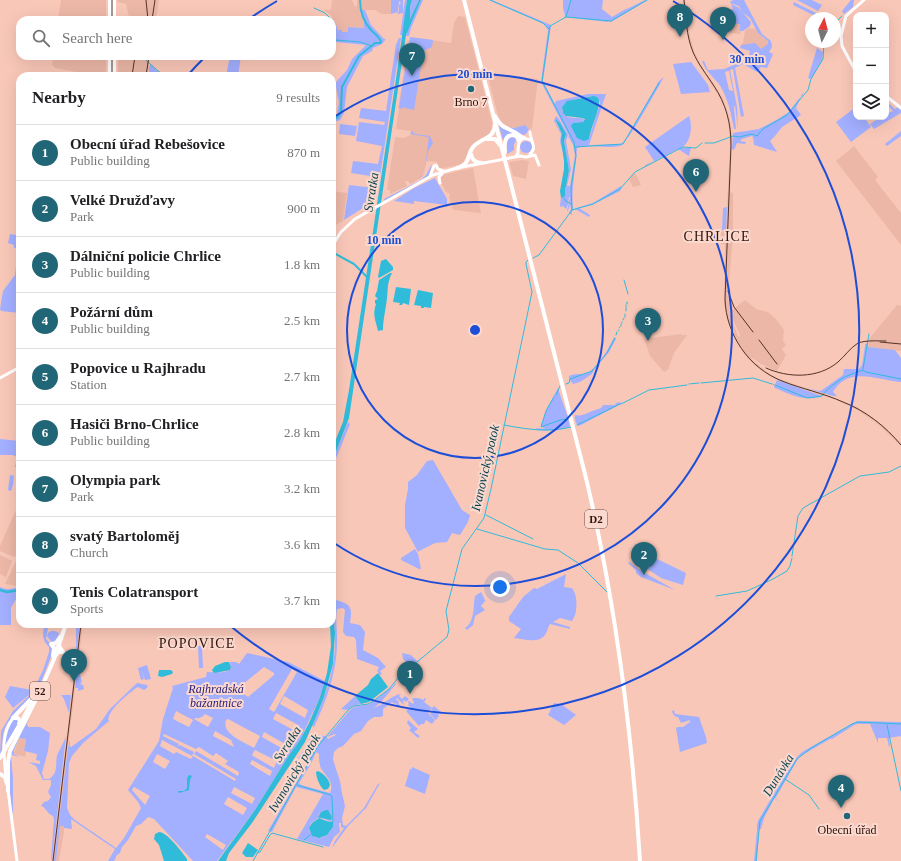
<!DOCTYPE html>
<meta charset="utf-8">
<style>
body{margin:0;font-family:Georgia,serif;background:#f6f6f6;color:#202124}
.controls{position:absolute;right:12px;top:12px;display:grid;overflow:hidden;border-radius:8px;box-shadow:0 4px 16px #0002}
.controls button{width:36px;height:36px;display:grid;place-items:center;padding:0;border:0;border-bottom:1px solid #e0e0e0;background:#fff;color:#202124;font:20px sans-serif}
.compass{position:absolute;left:805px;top:12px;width:36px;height:36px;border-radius:50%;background:#fff;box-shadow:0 4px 16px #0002;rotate:6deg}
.you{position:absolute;left:500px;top:587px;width:14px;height:14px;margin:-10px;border:3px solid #fff;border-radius:50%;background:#1a73e8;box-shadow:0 0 0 6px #1a73e833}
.badge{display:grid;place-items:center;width:26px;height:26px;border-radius:50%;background:#206676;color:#fff;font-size:13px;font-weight:700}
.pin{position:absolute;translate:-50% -33px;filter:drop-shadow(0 1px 2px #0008)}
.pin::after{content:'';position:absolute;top:21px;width:14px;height:12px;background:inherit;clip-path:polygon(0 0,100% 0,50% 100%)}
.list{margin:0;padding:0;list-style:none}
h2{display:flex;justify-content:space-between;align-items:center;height:52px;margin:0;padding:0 16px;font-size:17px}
h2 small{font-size:13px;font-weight:400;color:#757577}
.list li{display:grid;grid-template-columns:26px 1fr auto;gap:12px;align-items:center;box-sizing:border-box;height:56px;padding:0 16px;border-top:1px solid #e0e0e0}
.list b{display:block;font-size:15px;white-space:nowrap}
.list p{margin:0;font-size:13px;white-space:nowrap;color:#757577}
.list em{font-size:13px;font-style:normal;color:#757577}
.icon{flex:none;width:22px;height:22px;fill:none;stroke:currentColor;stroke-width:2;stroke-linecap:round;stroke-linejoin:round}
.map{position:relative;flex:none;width:901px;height:861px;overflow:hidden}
.search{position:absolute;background:#fff;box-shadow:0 4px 16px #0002;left:16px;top:16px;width:320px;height:44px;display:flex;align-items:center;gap:10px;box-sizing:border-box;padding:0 14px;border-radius:12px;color:#757577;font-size:15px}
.panel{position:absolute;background:#fff;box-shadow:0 4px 16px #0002;left:16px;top:72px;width:320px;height:556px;border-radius:12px}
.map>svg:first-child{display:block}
.built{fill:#ecb7a7}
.green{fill:#a3afff;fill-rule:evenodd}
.water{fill:#31bbda}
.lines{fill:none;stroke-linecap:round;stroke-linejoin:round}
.stream{stroke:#31bbda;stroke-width:1}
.canal{stroke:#31bbda;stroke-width:2}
.river{stroke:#31bbda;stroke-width:2.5}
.secondary{stroke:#fff;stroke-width:3}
.trunk{stroke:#fff;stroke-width:4}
.motorway{stroke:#fff;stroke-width:4}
.tram{stroke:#533228;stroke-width:1}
.rail{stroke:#533228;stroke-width:1}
.ring{fill:none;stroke:#1d4ed8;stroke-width:2}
.poi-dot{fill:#206676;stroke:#fbd9cf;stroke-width:1.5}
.labels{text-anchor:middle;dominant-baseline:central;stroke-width:4;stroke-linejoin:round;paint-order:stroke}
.shield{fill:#fbd9cf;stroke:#6d4e45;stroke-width:1}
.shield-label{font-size:11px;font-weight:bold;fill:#30130a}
.poi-label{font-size:12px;fill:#30130a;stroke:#fbd9cf}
.park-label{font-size:12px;font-style:italic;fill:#231b78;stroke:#fbd9cf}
.water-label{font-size:13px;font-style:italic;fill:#074350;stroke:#fbd9cf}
.quarter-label{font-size:14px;letter-spacing:1px;fill:#30130a;stroke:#fbd9cf}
.centre{fill:#1d4ed8;stroke:#fbd9cf;stroke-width:2}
.ring-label{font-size:12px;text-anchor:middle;font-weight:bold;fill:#1d4ed8;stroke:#fbd9cf;stroke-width:4;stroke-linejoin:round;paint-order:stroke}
</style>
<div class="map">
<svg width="901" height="861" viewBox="0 0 901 861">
<rect width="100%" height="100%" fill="#f9c7b8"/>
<g class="built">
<polygon points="61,0 106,0 106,20 58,20"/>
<polygon points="118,0 159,0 156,20 128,20 127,17 129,17 126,4 117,2"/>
<polygon points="332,0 352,0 355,7 357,5 357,0 391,0 391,14 382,14 375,10 361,10 364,22 364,28 348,27 348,32 342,32 338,30 331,15 324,10 331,10"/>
<polygon points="683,0 685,0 689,32 694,51 700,64 722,97 727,110 731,124 732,139 730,192 733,193 733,224 732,248 729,280 730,292 727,293 728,297 731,319 739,338 740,335 732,318 731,311 745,300 756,309 768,312 776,319 784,330 783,341 786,345 782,349 786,355 777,371 761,364 752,358 751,359 756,363 768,373 779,379 832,397 857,407 884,426 900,442 901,446 879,425 856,409 832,398 782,382 767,374 754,365 745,355 733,335 727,318 724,303 725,244 721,244 721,230 726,230 726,228 730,145 729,125 726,110 720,98 699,65 691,48 687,32"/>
<polygon points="720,15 730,16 741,24 740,34 722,32 723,22 719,22"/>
<polygon points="458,16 465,17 492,123 492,129 490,134 474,143 470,148 463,163 459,165 439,169 436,165 437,162 426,161 423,176 411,184 408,181 406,181 405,182 407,186 390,194 390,190 387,190 395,137 404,138 412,134 410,131 396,129 399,109 398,108 410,37 451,43 454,23"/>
<polygon points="749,28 751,29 755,28 758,33 768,41 768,45 761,49 741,45 743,43 745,31"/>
<polygon points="54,56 106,56 106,76 82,76 82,75 92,75 55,68 52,65"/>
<polygon points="118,56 150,56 148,76 118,76"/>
<polygon points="487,73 538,79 532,129 529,129 525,125 516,128 509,127 501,122 498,116"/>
<polygon points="854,146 878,177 875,180 901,213 901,245 836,161"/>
<polygon points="523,160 529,161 526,179 513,176 509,162"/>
<polygon points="473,168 481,213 453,210 449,197 450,194 446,192 439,179 441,175"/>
<polygon points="635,173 641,185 633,187 629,179"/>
<polygon points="332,191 347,193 343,221 332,227"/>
<polygon points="897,305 901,306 901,351 868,347 869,339"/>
<polygon points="681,334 681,335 687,335 674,353 668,370 664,372 650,356 644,339"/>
<polygon points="20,501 20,550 18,554 14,557 0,551 0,546"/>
<polygon points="0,555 12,561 6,577 0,574"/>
<polygon points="17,559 20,560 20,587 17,587 13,585 5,584"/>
<polygon points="80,624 83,624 54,861 52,861"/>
<polygon points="19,738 26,739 24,751 26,752 25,757 15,754 14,753"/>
<polygon points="60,826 64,826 64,832 59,861 56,861"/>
</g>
<g class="green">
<polygon points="391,0 403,0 403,13 397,14 399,11 399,5 401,3 399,1 398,12 391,14"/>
<polygon points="405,0 407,0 403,35 400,35"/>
<polygon points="412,0 419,0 410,19 410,7"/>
<polygon points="421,0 423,0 411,28 409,36 406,36 407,30"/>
<path d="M489 0H492L551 25 543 81 574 141 555 104 556 101 588 94H606L589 145 621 144 626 139 659 81 664 77C658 87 628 144 620 146 606 149 590 143 577 148 576 168 571 188 573 209L593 203 621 186 622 187 620 191 592 205 579 208 590 215 589 217 575 209 572 211V215L569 213 571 209 570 204 568 211H567L570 197H569L568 204 566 209 563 206 561 207 560 206 561 197V198L565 196V187H566L569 170 564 141C567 132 562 127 555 121L562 134 563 153 560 142 561 134 554 121 556 116 559 119 568 135 566 141 571 169 567 186H570L575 155 573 145 568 136H569L541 82 548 30 544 24ZM591 96 599 100 600 103 589 139 573 123 583 122 584 119C579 117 571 119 566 116 563 114 562 111 562 108 565 98 583 99 591 96Z"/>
<polygon points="563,0 603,0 602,9 612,17 629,7 625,10 645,0 648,0 611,22 608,21 608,22 564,17 565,16 563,8"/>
<path d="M733 0H744L762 34 771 41 772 47 769 52 773 54 767 68 761 67 757 72 743 64 735 68 744 116 741 117 733 69 730 70 737 107 738 129 735 105 734 108 736 129H734C731 113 728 98 719 84 713 77 705 70 702 61H704L708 70 724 69 741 62H748L751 60V56L749 55 750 51 740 48 741 45 755 43 761 49 768 44V41L758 33 750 18 742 12 739 6 730 3V2ZM728 71H729L733 91 729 90 725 72Z"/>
<polygon points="797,0 812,0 822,5 818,11"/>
<polygon points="851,0 854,0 853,7 844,14 842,11"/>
<polygon points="794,2 816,13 815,16 793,5"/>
<polygon points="731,4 738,7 751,22 750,26 743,31 740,31 740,24 729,23 730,16 728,15 731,10 733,9"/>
<polygon points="360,10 365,10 371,25 384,39 386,39 382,44 373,48 372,51 363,56 347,87 344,113 340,120 332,123 332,118 337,114 339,102 336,87 336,82 347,70 352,59 366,45 335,42 332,38 333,29 332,21 335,22 338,30 342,30 342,32 348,32 348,27 364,28 364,22"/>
<polygon points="410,37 433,40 432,47 425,50 423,54 414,110 405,108 403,107 402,109 399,108"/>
<polygon points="399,38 401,38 378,189 376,189 374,201 344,220 349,185 375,188 376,177 351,173 353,161 378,164 382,146 356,141 359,122 384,125 385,122 359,118 361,108 386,111 396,44"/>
<polygon points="817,48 823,52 822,60 811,79 808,78"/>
<polygon points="230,56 241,56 238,76 226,76"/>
<polygon points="691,62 708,85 710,92 681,94 673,64"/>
<polygon points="151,64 157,71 165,76 149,76 149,67"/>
<polygon points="803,93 803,95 799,98 800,99 796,108 801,115 782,127 775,136 770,141 777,152 754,145 753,137 752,136 742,139 740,141 746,142 745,144 737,143 734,150 732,149 733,133 759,129 778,119 789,112"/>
<polygon points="887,102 895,109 898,107 901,110 901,113 874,129 870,124 881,117 886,117 886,114 893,111 886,103"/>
<polygon points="856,107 856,117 864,117 871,127 851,142 836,122"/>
<path d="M689 116C693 126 691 143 681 148H691L689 156 678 149 645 166V165L654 161 645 147Z"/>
<polygon points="498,123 513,132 514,134 504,143"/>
<polygon points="340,124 357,126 355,136 339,134"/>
<polygon points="525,125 529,129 526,134 524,135 506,127 514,128"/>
<polygon points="412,131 415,134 430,136 433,143 428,151 424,175 419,179 418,179 424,175 429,137 410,134"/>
<polygon points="901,131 901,136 887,146 885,144"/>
<polygon points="511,137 515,138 516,140 514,145 514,150 507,154 507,141"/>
<circle cx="526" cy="147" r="6"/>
<polygon points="432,164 429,176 385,201 384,199 421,180 426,175"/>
<polygon points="435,178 447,199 447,205 414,201 414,204 394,201 414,188"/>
<polygon points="727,207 726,230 722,230 723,208"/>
<polygon points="20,218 16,237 20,239 20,249 14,248 14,245 8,243 10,234 16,235"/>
<polygon points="18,250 20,250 20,313 1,311 0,309 3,291 15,275"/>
<path d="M614 337 616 339 609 352 594 370 592 374 580 382 573 384 569 379V376C575 373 581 375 587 373 598 368 609 348 614 337Z"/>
<path d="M868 343V347L895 350 901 358V382C880 381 856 368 838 385 836 388 834 389 833 392L837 396H833L802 387 819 391 822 390 843 375 844 369H859L862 365 865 346V344Z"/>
<path d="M777 380 822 396 821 397C802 401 792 395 775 388L774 387Z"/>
<path d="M558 388C562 402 567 412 570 426 562 431 546 431 537 430L536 428 544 429 541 425 547 408Z"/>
<path d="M621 402V404L579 426C576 425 574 418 575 415 583 417 588 412 595 410 597 409 599 409 601 408L603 405H615L616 403Z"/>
<polygon points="348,422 350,424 348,429 332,468 332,462"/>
<polygon points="0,439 20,441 20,467 15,467 17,457 13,455 0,455"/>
<polygon points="433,460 462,510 470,515 468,522 460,535 452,533 447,542 435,543 419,551 418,552 405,528 405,505 408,489 408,482 417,475 427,461"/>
<polygon points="10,475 14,476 13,485 11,491 8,490"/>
<polygon points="635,544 645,549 655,558 686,573 683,585 661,578 631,558"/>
<polygon points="415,549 418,554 421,569 419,569 401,560 401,558"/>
<polygon points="629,562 643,572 675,590 641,577 636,573 636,570 628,563"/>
<path d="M566 574 564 587 572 588C578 595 578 614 572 621L560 618 553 622 570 627V629L550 624C548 627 547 632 545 635 538 644 523 639 514 638L521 629 509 621V617L523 597 534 588 537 589Z"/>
<path d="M0 587C8 591 13 588 20 587L19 594 11 608V625H0Z"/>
<path d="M332 590 336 600C351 604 353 608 350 623L360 625 365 632 363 650 378 658 386 667 380 671 382 674 380 675 377 671 379 667 357 659 356 640 354 637 346 636 343 632 345 610 343 608 337 609C335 621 338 634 337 646 336 674 326 702 314 727L312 726C324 700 335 671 335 643 335 625 332 607 332 590Z"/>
<path d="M481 592 486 602 485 601 481 606 485 610 475 616 473 625 467 630 465 628C475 622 473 606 475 596Z"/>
<path d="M45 624 48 629 46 639 52 645 53 652C46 668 41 688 29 702 22 710 11 716 6 726 0 736 5 748 0 756L1 731 13 711 32 693 43 670 49 652V647C42 640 42 633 45 624Z"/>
<polygon points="76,624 80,624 75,664 74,664 76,649"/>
<polygon points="51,631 55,631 59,633 57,641 52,643 47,636 48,633"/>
<polygon points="198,646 202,646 203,668 199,668"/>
<path d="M247 653 288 662 325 681 320 697 300 740 289 755 255 810 217 861H193L154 819 148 817 141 824 136 826 128 840 122 847 120 853 117 855 114 861H108L115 849 71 819 72 829 64 828V826H60L56 861H54L68 748 70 740V746L71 747 96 729 110 709 137 683 147 685 148 687 144 690 138 687 136 688C126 696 111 707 108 719L109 721 83 743 72 756 69 763 67 808 70 815 75 820 116 848 124 838 141 808 138 802 128 790 159 741 163 719 173 688 172 686 206 677 207 672C216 672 223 674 231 669L230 662H236L239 664ZM264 667 274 673V675L248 697 237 689ZM292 669 297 672 274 712 269 709ZM284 696 308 710 305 718 280 704ZM176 711 193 720 189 727 173 719ZM276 713 300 726 297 732 273 719ZM205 714 213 718 208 727 194 719 195 718C199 719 203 717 205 714ZM228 719 260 736 254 748C244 742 221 734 226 720ZM215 731 231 740 234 747 213 736ZM264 732 287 745 285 750 262 737ZM164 734 196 749 199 747 213 756 216 753 228 761 225 764 239 772 238 776 196 751 194 754 236 779 235 781 193 756 191 759 176 752 174 754 160 746 162 740 192 756 194 752 180 745 178 747 179 744 163 736ZM255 750 277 761 274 768 253 756 252 755ZM157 754 170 761 165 769 153 762ZM252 760 272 771 270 776 250 764ZM134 787 150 796 145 805 132 790ZM234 787 255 798 252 804 231 793ZM228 797 247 808 243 815 224 804ZM207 834 226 845 223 850 205 837Z"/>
<polygon points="402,653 411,655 417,661 424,656 411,667 403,659"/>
<polygon points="147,665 151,679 145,680 142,671 144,679 141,680 138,668"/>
<polygon points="78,667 82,682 80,684 83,685 84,689 78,691 78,688 75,688"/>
<path d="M395 683 396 684C389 692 381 704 373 708 385 705 391 695 401 694L399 696 402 699 405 696 409 699 406 702 404 700 403 701 404 705 397 698 396 699 399 702 398 703 401 707H399L395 703 394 704 392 702 383 709V716H381L382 717H374L368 721 361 731 354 734 343 746 338 748 334 752 333 759 336 769 340 781 342 793 345 806 342 818 343 825 346 826 364 808 378 784 380 783 366 808 348 826 332 848 335 841 344 828 341 827V823H339L340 832 334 837 329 847 297 839 323 794 296 787 272 832 268 831 307 764 298 758 311 741 309 740 311 735 326 736 328 739 336 735 335 734 327 737 350 710 354 707 370 704 392 687ZM316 752 319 754C319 759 319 766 322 770 328 778 334 783 330 793L301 785 299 783 311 764ZM323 811H325L330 813 332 818 318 817 319 814ZM318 818 325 819 329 822 332 820 333 827C327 835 325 839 314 837L309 830 311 823Z"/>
<polygon points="10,686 32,690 29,695 13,708 5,697"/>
<polygon points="61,695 71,695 69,713 64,699"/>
<polygon points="355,696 361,704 353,706 347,710 341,709"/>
<polygon points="413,698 418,698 424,700 424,698 426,699 424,702 432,708 434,706 442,713 440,715 440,713 438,715 435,713 439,716 436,720 430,714 433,711 431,709 428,713 427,712 435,720 432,724 426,720 424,724 421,724 419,726 406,711 409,708 410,709 411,708 408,705 409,704 408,702 409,701 413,704 414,702 412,699"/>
<polygon points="554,703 561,704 576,715 564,725 548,715"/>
<polygon points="674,710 675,714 699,717 706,737 707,743 680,752 676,728 678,727 683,727 690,722 690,720 681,723 678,717 676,717 673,714 672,711"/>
<path d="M15 718 19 722 4 749C3 738 6 726 15 718Z"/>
<path d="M30 718 27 724 28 727H40L50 733 48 751 42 773 44 779H49C60 772 54 761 58 753 61 747 64 742 66 736L52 860 51 859 54 819 53 816C46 813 46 807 41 806L44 802 48 801 51 797 48 792 51 785V780H43L36 766 28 762 40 764V761L36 760 37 754 24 751 26 739 19 738 14 750V754L20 757 12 755 10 751Z"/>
<polygon points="408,720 418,729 414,732 420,736 418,738 409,730 411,728 407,723"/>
<polygon points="857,721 901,722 901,737 900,736 889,738 890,746 889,747 887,738 878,738 878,743 870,724 856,724 832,739 830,739 799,757 775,799 787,803 774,799 764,818 761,829 759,829 757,861 754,861 757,830 757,826 758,821 783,778 796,758 802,752"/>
<polygon points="10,756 11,756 13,778 13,813 12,813 10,793"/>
<polygon points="412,767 430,775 425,794 405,786 410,769 412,769"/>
</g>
<g class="water">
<polygon points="407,0 412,0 410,7 410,19 419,0 421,0 406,35 349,418 332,462 332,449 343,422 349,390 396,79"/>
<path d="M593 96 597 97 599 100C600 109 591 127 589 139L584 141 577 138 571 126 573 123 583 122 585 119 582 118 566 116 563 113 562 107 567 101Z"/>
<polygon points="555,119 560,123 566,134 564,141 569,170 566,187 565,187 565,196 561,198 560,191 564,169 564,161 561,140 562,134"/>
<polygon points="386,259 393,267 393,270 379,278 378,277 381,261"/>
<path d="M390 273H392C387 283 388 288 387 298 386 309 383 319 383 330L378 331C376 321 372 315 376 304L375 303V300L378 299 375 296 376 293 377 291 379 280Z"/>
<polygon points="396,287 411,289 409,305 403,303 402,305 399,305 400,303 393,302"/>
<polygon points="418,290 433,293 431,308 424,307 424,308 421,308 421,306 414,305"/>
<polygon points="332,607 335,633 333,664 324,697 316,717 305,742 252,823 229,853 226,861 218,861 255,810 289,755 300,740 309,723 320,697 327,673 331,646 330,624 332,624"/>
<polygon points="225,662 229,662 231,667 230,670 215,673 213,672 212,670 215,666"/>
<polygon points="159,670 171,670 173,672 172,674 162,677 158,676"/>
<polygon points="378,673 388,687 369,702 361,704 355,696 368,685 371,679"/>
<path d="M318 771C323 773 329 779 330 785L328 789 324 790C319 786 316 776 316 772Z"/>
<polygon points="189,775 192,776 190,780 189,790 179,793 178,791 184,791 187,788 187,778"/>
<polygon points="326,810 328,810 332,817 331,820 318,817 321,812"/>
<polygon points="319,818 329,822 333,821 333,827 327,835 319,838 312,836 309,828 312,823"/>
<path d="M159 832C167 832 182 852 187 859V861H164L159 845 154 839 155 834Z"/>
<polygon points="248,843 258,850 253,857 246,857 242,853"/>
</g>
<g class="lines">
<g class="stream">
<polyline points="490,0 543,23 549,29"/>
<polyline points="314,8 325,13 332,20"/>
<polyline points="566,17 571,0"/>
<polyline points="332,20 334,30 333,36 335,40 360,42 372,46"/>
<polyline points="835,23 842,16"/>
<polyline points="141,56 158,71 166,76"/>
<polyline points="705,143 714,143 733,136 739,137 752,134 757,136 763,129 787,115 808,90 811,79 823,59 824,42"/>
<polyline points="575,147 623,144 659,83"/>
<polyline points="563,197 566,201 571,204"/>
<polyline points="572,210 593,204 620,189 635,172 677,150 683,147 696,148 702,143"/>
<polyline points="533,258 539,255 572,210 571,188 576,156 574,142 542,81 550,26 566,17 611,21 647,0"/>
<polyline points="624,280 628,294"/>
<polyline points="627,303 627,302"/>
<polyline points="627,304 627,303"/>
<polyline points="626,306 626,305"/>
<polyline points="626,311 626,307"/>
<polyline points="625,317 625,314"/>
<polyline points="623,320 624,318"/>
<polyline points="622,323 622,322"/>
<polyline points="621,326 621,324"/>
<polyline points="619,328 620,327"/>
<polyline points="618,331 619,330"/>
<polyline points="616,335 617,332"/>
<polyline points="607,353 615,338"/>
<polyline points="863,369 869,334"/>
<polyline points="592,371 606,354"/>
<polyline points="701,383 753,378 772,384"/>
<polyline points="566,384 569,383 570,379 592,371"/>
<polyline points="689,384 699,383"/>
<polyline points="773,384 774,385"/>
<path d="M775 385 807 398 822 396C824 391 841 378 847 376 853 373 857 373 862 370L866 372 901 379"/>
<polyline points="556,395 560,386"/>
<polyline points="554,397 546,411 541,427 560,420 568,419"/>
<polyline points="621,404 649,390 687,385"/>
<path d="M504 425C525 429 549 433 571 427"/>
<polyline points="577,425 620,404"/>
<polyline points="486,515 533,539"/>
<polyline points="477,529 545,549 558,550 578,563 608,593"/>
<polyline points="792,556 798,516 803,508 860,476 889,472 901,466"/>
<polyline points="716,596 747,591 773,579 787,571 790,566 792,558"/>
<polyline points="887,725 901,791"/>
<polyline points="785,779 809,795 819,809"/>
<polyline points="297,785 331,795 332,797 333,821"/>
<polyline points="304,840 310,835"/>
<polyline points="257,853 260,852 270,835 272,833 323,847"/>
<polyline points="253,861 318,746 349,709 354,706 368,704 372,702 389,689 398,678 447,637 449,630 446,611 462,549 484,518 491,489 532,292 526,264 526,262 528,260"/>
<polyline points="756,861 760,821 797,759 811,748 852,724 858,722 901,724"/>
</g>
<g class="canal">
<path d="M332 120 338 117 341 112 342 87 359 56 375 43H380L381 42C380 37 375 34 371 30 363 21 360 11 360 0"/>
<polyline points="332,252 354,264 368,278"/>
</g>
<polyline class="river" points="0,590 7,592 20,590"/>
<g class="secondary">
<polyline points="856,72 842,46 841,36 846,16 864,0"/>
<polyline points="886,96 901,108"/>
<path d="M530 154C538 147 530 141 530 132"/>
<path d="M516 156 518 153C518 144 519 135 530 140"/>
<polyline points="436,165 438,169 443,171"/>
<polyline points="430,176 434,166"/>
<polyline points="440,183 439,177 442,174"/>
<polyline points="332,246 341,232 355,219 433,175 457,168 520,156 526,157 535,155 539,165"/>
<polyline points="0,378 20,367"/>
<path d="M6 777C4 756 0 735 13 718"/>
<polyline points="8,790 17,861"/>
</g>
<g class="trunk">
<polyline points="110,0 110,20"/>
<polyline points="114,0 114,20"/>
<polyline points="110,76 110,56"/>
<polyline points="114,76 114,56"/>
<polyline points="56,655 58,652 63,652 60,648 59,645"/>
<polyline points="53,656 54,648 51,644 56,643 60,637"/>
<polyline points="13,718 32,698"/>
<polyline points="8,791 8,762 10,751 41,689 54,659 66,624"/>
</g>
<g class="motorway">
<path d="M464 0 586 478C616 604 632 732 640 861"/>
<path d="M495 116C503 130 505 126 516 133 519 135 520 137 524 138"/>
<polyline points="487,139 495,139 500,145"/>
<path d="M505 152C505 149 504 145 505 142 507 133 517 133 519 141"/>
<path d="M471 154C472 160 476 163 482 163"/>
<path d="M457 168C472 163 466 156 473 147 481 138 494 139 495 125"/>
<polyline points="13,718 18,718 20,721 19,724"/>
<polyline points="0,758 23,719 40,686"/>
<polyline points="0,774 5,777 7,784"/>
</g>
<g class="tram">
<polyline points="112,0 112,20"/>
<polyline points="112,76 112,56"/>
</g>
<g class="rail">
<polyline points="146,0 148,20"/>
<path d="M684 0C686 17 686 35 693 52 698 64 707 75 714 86 726 104 731 123 731 145L725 299C726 335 749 368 782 381 802 389 823 393 843 402 866 411 885 426 901 445"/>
<polyline points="152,20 155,0"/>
<polyline points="132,76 135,56"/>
<polyline points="146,76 149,56"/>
<polyline points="728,291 734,307 753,332"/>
<polyline points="759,340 777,364"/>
<polyline points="880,342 901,344"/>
<path d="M766 368C788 378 818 379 838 362 845 356 850 348 858 343 867 340 877 341 886 341"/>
<polyline points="53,861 81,624"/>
</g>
</g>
<g class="ring">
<circle cx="475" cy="330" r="128"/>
<path d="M334 117A256 256 0 1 1 334 543"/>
<path d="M187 76A384 384 0 0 1 206 56M249 19A384 384 0 0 1 277 1M673 1A384 384 0 1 1 228 624"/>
</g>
<g class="poi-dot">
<circle cx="471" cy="89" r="4"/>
<circle cx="847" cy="816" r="4"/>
</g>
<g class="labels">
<g class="shield">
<rect x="585" y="510" width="22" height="18" rx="3"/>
<rect x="30" y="682" width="20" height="18" rx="3"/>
</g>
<g class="shield-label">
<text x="596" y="519">D2</text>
<text x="40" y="691">52</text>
</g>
<g class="poi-label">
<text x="471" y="102">Brno 7</text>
<text x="847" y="830">Obecní úřad</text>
</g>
<g class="park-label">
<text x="216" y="689">Rajhradská<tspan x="216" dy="14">bažantnice</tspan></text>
</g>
<g class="water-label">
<text transform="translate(371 192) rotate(-81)">Svratka</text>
<text transform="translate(485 468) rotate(-77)">Ivanovický potok</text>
<text transform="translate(287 744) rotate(-57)">Svratka</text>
<text transform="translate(294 773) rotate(-59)">Ivanovický potok</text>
<text transform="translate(778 775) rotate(-58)">Dunávka</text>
</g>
<g class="quarter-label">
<text x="717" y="236">CHRLICE</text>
<text x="197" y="643">POPOVICE</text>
</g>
</g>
<circle cx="475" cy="330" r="6" class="centre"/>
<g class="ring-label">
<text x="747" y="63">30 min</text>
<text x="475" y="78">20 min</text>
<text x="384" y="244">10 min</text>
</g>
</svg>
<div class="controls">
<button>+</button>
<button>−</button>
<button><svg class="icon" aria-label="layers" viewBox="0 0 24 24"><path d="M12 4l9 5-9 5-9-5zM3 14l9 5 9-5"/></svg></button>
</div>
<svg class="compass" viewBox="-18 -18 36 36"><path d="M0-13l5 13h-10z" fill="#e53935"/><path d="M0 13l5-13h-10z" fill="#757577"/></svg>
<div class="you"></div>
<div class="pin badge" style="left:410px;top:694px">1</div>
<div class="pin badge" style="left:644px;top:575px">2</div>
<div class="pin badge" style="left:648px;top:341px">3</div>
<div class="pin badge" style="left:841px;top:808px">4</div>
<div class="pin badge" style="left:74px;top:682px">5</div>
<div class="pin badge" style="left:696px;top:192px">6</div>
<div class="pin badge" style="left:412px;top:76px">7</div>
<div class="pin badge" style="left:680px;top:37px">8</div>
<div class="pin badge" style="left:723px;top:40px">9</div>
<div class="search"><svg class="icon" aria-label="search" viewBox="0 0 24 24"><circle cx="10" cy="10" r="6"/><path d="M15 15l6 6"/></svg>Search here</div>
<section class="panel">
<h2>Nearby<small>9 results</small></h2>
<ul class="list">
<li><span class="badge">1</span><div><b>Obecní úřad Rebešovice</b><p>Public building</p></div><em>870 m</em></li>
<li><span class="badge">2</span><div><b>Velké Družďavy</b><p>Park</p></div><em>900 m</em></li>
<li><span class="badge">3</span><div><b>Dálniční policie Chrlice</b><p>Public building</p></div><em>1.8 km</em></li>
<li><span class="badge">4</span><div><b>Požární dům</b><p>Public building</p></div><em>2.5 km</em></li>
<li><span class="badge">5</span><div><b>Popovice u Rajhradu</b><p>Station</p></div><em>2.7 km</em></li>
<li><span class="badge">6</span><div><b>Hasiči Brno-Chrlice</b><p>Public building</p></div><em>2.8 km</em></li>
<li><span class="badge">7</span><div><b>Olympia park</b><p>Park</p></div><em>3.2 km</em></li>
<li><span class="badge">8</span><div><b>svatý Bartoloměj</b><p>Church</p></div><em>3.6 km</em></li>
<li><span class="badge">9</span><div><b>Tenis Colatransport</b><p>Sports</p></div><em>3.7 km</em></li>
</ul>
</section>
</div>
